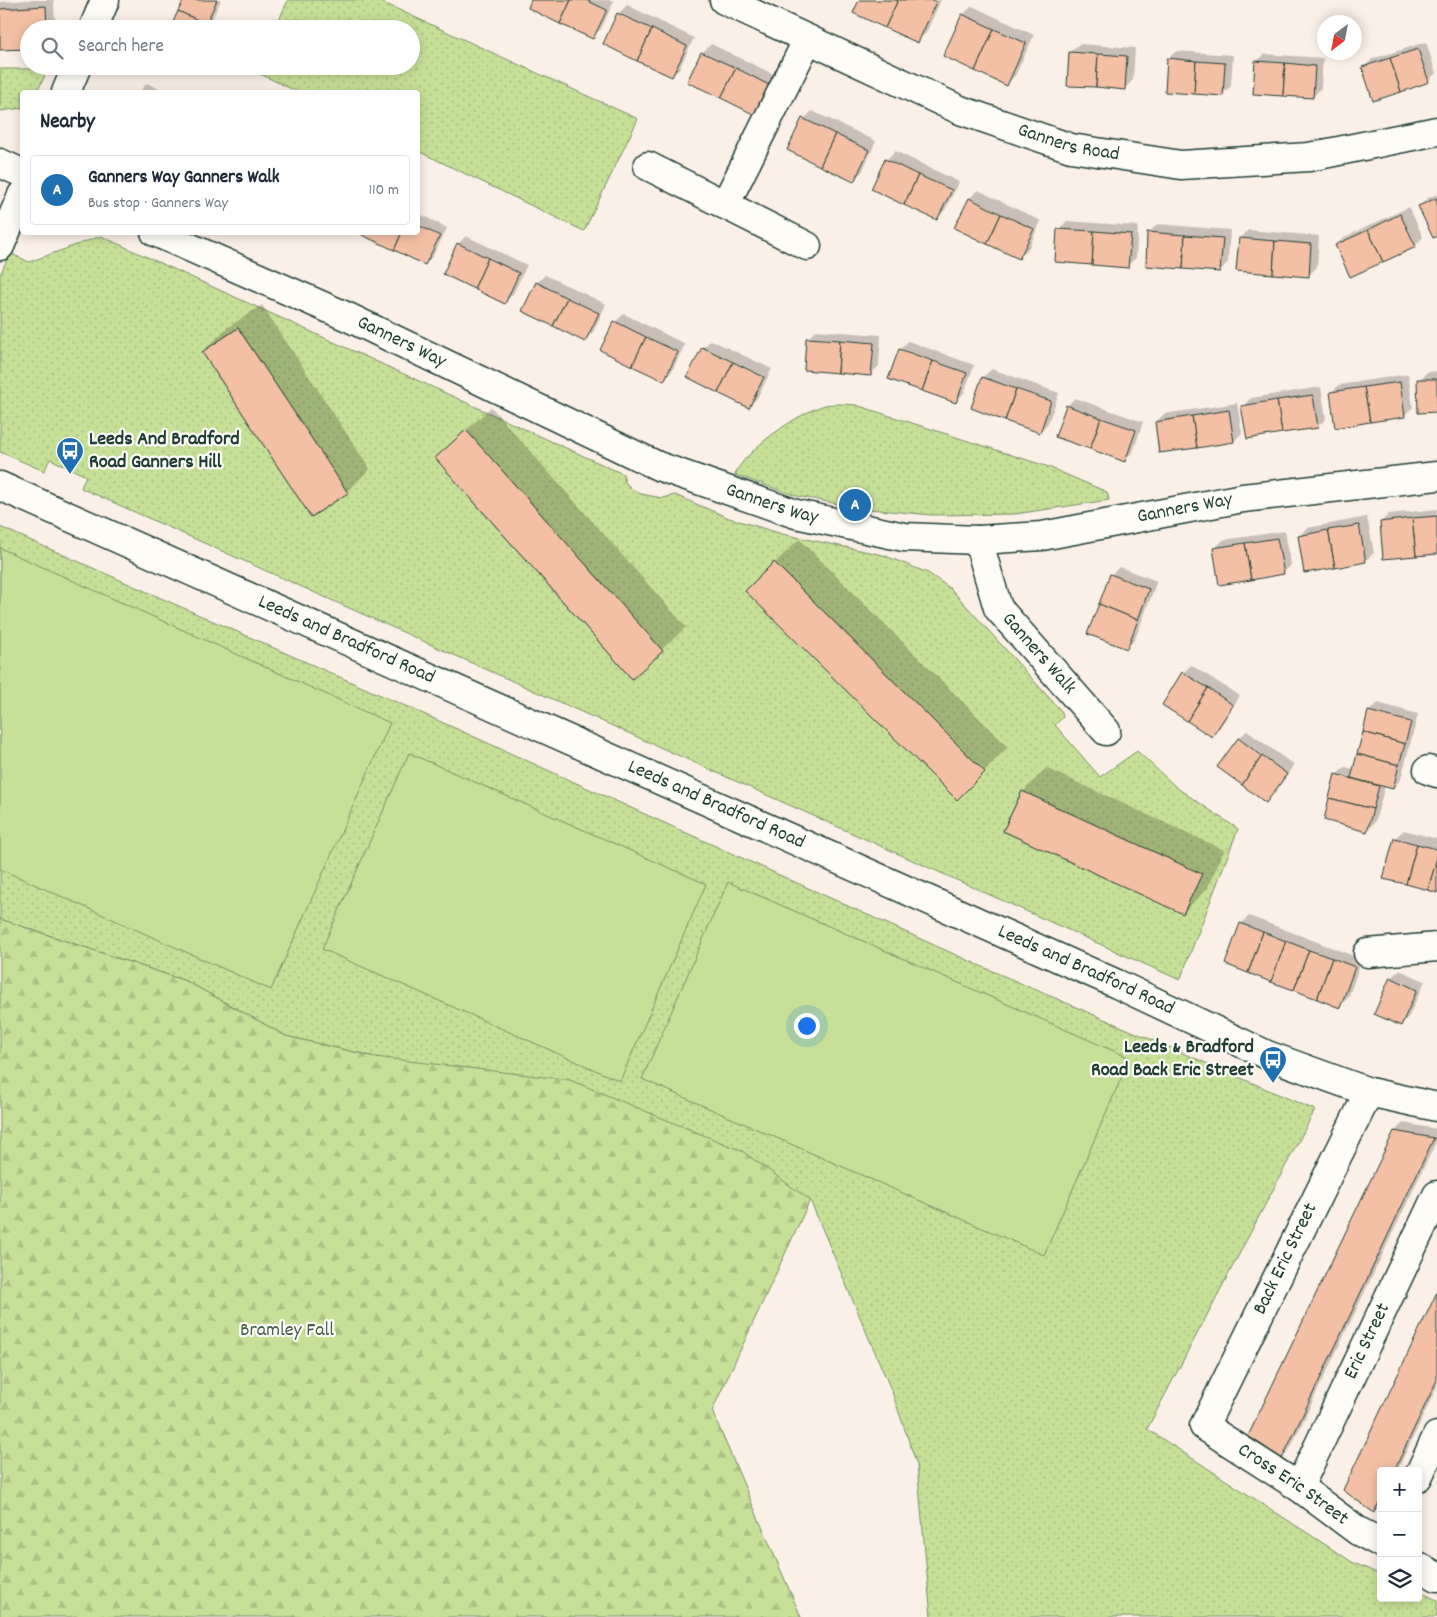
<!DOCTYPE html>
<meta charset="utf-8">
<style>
body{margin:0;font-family:Dekko,sans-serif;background:#f6f6f7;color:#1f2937}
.controls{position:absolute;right:15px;bottom:15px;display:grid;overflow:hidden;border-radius:5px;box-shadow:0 2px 12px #0003}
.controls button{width:45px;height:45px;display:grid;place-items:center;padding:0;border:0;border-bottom:1px solid #e0e1e3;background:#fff;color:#1f2937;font:25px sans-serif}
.compass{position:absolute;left:1317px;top:15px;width:45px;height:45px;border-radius:50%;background:#fff;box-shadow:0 2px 12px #0003;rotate:212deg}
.you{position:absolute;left:806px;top:1025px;width:18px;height:18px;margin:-12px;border:4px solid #fff;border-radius:50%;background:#1a73e8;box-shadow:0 0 0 8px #1a73e833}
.badge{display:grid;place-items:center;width:32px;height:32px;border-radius:50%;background:#1f6fb2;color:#fff;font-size:16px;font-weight:700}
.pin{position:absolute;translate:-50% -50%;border:2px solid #fff;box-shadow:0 1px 5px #0006}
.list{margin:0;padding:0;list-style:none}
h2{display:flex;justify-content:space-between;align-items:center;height:65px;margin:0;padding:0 20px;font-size:21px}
h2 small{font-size:16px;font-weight:400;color:#747a83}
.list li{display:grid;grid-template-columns:32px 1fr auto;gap:15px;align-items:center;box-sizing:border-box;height:70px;margin:0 10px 10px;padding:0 10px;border:1px solid #e0e1e3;border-radius:5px}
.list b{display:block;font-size:19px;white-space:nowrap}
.list p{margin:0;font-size:16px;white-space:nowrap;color:#747a83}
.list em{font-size:16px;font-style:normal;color:#747a83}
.icon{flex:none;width:28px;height:28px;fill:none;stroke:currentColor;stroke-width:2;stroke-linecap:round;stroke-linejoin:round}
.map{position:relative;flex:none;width:1437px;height:1617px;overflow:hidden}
.search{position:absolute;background:#fff;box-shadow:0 2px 12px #0003;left:20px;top:20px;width:400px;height:55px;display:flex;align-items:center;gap:12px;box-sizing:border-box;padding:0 18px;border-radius:28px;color:#747a83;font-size:19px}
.panel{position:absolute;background:#fff;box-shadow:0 2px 12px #0003;left:20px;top:90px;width:400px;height:145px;border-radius:5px}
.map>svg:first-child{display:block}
.grass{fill:url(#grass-dots);stroke:#738e66;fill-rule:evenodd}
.forest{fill:url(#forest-firs);stroke:#738e66}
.garden{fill:#c7e097;stroke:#738e66}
.shadow{fill:#0003}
.building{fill:#f3c0a5;stroke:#1f3d34}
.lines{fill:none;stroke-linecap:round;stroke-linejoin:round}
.minor-casing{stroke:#1f3d34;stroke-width:31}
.major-casing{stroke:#1f3d34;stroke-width:31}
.minor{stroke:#fdfcf7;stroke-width:28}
.major{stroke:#fdfcf7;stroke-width:28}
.labels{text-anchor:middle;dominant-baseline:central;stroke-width:4.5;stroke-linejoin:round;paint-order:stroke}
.street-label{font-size:20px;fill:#1f3d34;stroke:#fdfcf7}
.poi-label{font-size:20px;font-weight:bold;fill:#1f3d34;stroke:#fdfcf7;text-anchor:start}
.park-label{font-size:20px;fill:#415e48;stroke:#fdfcf7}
</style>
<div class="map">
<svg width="1437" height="1617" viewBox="0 0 1437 1617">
<defs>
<pattern id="grass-dots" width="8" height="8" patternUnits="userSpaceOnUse" patternTransform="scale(1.25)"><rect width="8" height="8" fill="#c7e097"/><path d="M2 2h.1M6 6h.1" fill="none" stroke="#aac183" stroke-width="1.8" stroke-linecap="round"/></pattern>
<pattern id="forest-firs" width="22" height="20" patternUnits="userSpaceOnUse" patternTransform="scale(1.25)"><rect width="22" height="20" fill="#c7e097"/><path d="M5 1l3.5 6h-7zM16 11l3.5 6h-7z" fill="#aac183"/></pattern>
</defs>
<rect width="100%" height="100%" fill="#fbf0e7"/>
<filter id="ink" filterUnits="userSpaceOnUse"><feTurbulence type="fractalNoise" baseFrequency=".02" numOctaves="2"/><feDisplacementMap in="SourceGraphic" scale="10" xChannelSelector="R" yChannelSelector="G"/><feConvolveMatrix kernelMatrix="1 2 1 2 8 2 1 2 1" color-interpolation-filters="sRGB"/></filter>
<g filter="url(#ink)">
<g class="grass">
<polygon points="288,0 377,0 638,119 584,231 418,151 418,92 298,92 256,72 259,66 411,66 411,29 275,29"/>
<polygon points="0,69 48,69 37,92 22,92 22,108 0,111"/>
<path d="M101 236 623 474 625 482 632 489 641 494 662 498 675 495 729 518 782 534 883 555 928 573 951 589 1062 712 1063 717 1055 725 1100 777 1137 751 1177 788 1238 829 1180 980 81 488 86 476 50 459 44 471 0 452V275L10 253 29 262ZM238 328 347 493 312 517 202 352ZM466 430 663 651 632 679 435 458ZM774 562 985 772 957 800 746 591ZM1022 791 1201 874 1184 913 1003 831Z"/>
<path d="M840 404 856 405 1046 466 1107 492 1109 500 1015 514 931 515 859 508 797 496 735 475C743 451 800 412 825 405 830 404 835 404 840 404Z"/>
<polygon points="0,527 428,716 976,964 1315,1110 1147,1429 1352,1562 1381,1575 1381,1598 1418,1598 1418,1591 1437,1600 1437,1617 931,1617 917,1465 892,1392 810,1200 375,1057 286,1036 186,981 0,919"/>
</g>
<polygon class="forest" points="0,919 186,981 286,1036 375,1057 570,1080 742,1151 810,1200 712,1411 801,1617 0,1617"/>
<g class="garden">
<polygon points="0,548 390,723 271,990 0,869"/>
<polygon points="409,753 706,884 620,1081 322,949"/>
<polygon points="728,882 1130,1058 1044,1255 642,1079"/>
</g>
<g class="shadow">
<polygon points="27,0 54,0 55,29 29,29 0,49 0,2"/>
<polygon points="185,0 221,0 207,29 171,29"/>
<polygon points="533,0 611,0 614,1 601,29 592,37"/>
<polygon points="861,0 941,0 926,33 917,41"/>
<polygon points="627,5 694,38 680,67 672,76 604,43 618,14"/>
<polygon points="972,6 1034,35 1015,76 1006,84 963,15"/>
<polygon points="1426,42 1436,73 1428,81 1364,68 1372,59"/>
<polygon points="711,44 777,76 763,105 689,81 703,52"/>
<polygon points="1079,44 1135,48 1133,80 1124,89 1070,52"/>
<polygon points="1176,51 1233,55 1231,86 1222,95 1168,59"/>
<polygon points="1265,54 1323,58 1321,88 1313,97 1256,62"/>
<polygon points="147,83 165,92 139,92"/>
<polygon points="812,111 876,141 862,172 853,180 804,119"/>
<polygon points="895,151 959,182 945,210 937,219 872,188 886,160"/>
<polygon points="978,190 1041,221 1028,249 1019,258 970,198"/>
<polygon points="1437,194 1437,235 1419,207 1428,198"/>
<polygon points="1409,207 1423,237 1415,246 1336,245 1345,237"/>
<polygon points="418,213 447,228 433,256 425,264 418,232"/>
<polygon points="1067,221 1138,226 1136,258 1127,266 1059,229"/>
<polygon points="1157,224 1230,230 1228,262 1220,271 1149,233"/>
<polygon points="1248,230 1319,236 1317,267 1309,275 1240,239"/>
<polygon points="466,236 527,265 513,294 505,302 458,244"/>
<polygon points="545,275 606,304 593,332 584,340 537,283"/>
<polygon points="262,305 370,469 347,492 203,352 227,328"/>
<polygon points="624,314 685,344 672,371 664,380 615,322"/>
<polygon points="816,330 881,335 879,366 871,374 807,339"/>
<polygon points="711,340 772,369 757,398 749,407 703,348"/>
<polygon points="908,341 974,365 964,393 956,402 900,350"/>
<polygon points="992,369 1059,393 1048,423 1039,432 972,408 983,377"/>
<polygon points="1437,371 1437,411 1419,380 1427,372"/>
<polygon points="1408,374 1413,407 1405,415 1331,393 1339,385"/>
<polygon points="1321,387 1326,419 1317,427 1243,406 1251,398"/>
<polygon points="1075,398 1143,422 1133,452 1124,460 1067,406"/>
<polygon points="1237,403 1242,433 1234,441 1156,422 1164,414"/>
<polygon points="491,407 686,627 632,677 437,458"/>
<polygon points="1437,509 1437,552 1381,522 1389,514"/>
<polygon points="1367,517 1374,553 1365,561 1299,536 1307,528"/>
<polygon points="1285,531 1291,565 1283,573 1214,549 1223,540"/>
<polygon points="799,539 1008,747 957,799 747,591"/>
<polygon points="1119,567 1157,581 1135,639 1127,648 1111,575"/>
<polygon points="1191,665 1240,696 1220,727 1212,735 1183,673"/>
<polygon points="1378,703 1418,714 1401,779 1393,788 1385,786 1375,822 1367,831 1336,775 1345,767 1354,769 1369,711"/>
<polygon points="1247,731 1294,765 1275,793 1266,801 1238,739"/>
<polygon points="1046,768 1224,850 1207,889 1183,912 1023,792"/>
<polygon points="1404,830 1437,839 1437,891 1385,878 1395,838"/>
<polygon points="1249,916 1362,959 1348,998 1339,1006 1241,924"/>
<polygon points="1399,970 1425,981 1409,1016 1401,1025 1391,978"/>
<polygon points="1403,1123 1437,1129 1437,1140 1290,1449 1282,1457 1395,1131"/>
<polygon points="1437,1295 1437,1387 1397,1471 1381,1471 1381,1504 1373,1512 1344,1490"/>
</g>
<g class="building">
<polygon points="184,0 217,0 206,24 178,11"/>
<polygon points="531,0 571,0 560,24 528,8"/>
<polygon points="571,0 586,0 607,10 593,39 560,24"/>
<polygon points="859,0 898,0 885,28 853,13"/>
<polygon points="898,0 933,0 936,2 918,43 885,28"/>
<polygon points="46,6 47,29 29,29 29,49 0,50 0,9"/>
<polygon points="178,11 206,24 203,29 170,29"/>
<polygon points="617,13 652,29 637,61 603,44"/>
<polygon points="962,14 994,29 975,71 943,56"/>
<polygon points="652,29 687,46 672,77 637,61"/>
<polygon points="994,29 1026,43 1007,86 975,71"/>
<polygon points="1418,49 1429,82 1401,92 1390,58"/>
<polygon points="701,52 736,68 721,98 687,82"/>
<polygon points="1069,52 1098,54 1096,87 1067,86"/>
<polygon points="1098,54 1127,56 1125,90 1096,87"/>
<polygon points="1167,58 1196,61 1194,94 1165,92"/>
<polygon points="1390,58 1401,92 1373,101 1362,67"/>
<polygon points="1196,61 1225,63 1223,96 1194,94"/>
<polygon points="1255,61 1285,63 1283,96 1253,94"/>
<polygon points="1285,63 1315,66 1313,98 1283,96"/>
<polygon points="736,68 769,85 755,115 721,98"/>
<polygon points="802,118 835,134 820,166 787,150"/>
<polygon points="835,134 869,150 854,182 820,166"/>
<polygon points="885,159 918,175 904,205 871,189"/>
<polygon points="918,175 952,190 937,220 904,205"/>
<polygon points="969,198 1001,214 987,244 954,228"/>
<polygon points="1437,198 1437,236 1433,238 1418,206"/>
<polygon points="1001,214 1034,229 1019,259 987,244"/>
<polygon points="1400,214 1416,247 1383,262 1368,230"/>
<polygon points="418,225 440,236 425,265 394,250 402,232 418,232"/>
<polygon points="1057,229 1094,231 1092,265 1055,262"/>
<polygon points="1368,230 1383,262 1350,277 1335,245"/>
<polygon points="1094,231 1131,234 1128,268 1092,265"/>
<polygon points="363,232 402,232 394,250 362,235"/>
<polygon points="1147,232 1185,235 1183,269 1146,266"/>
<polygon points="1185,235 1223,238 1220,272 1183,269"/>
<polygon points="1239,238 1275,241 1273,274 1236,271"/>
<polygon points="1275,241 1311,244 1309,277 1273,274"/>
<polygon points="457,243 488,258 474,289 443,274"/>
<polygon points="488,258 519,273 505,304 474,289"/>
<polygon points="536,282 567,298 553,326 522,311"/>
<polygon points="567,298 599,313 585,342 553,326"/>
<polygon points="614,321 646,337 632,366 600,350"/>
<polygon points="238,328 348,493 311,517 202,352"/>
<polygon points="646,337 678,352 664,381 632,366"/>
<polygon points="806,338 840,340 838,373 804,370"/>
<polygon points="840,340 874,343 871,376 838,373"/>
<polygon points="702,347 733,362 718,393 687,377"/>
<polygon points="899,349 933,361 922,391 888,379"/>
<polygon points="933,361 967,373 956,403 922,391"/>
<polygon points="733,362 764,377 749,408 718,393"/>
<polygon points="982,377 1016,389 1005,421 971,408"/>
<polygon points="1417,379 1437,379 1437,412 1418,413"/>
<polygon points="1400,382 1405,417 1370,422 1364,387"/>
<polygon points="1364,387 1370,422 1335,428 1330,392"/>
<polygon points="1016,389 1051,401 1040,433 1005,421"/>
<polygon points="1313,395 1318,428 1282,433 1277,400"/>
<polygon points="1277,400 1282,433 1247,439 1241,406"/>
<polygon points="1066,405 1101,418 1090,449 1055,437"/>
<polygon points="1229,410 1234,442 1197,448 1192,416"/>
<polygon points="1192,416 1197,448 1159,453 1155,422"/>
<polygon points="1101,418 1136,430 1125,462 1090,449"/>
<polygon points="466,430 663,651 632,679 435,458"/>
<polygon points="1437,516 1437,554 1416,556 1412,518"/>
<polygon points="1412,518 1416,556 1383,559 1380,522"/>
<polygon points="1359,525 1366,562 1335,568 1328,530"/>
<polygon points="1328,530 1335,568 1304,573 1298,536"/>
<polygon points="1277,538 1284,574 1251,580 1245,543"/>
<polygon points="1245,543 1251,580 1219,585 1213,548"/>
<polygon points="774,562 985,772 957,800 745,591"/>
<polygon points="1110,574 1149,589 1138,620 1099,604"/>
<polygon points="1099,604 1138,620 1127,649 1087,634"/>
<polygon points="1182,672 1208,688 1187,721 1162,705"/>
<polygon points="1208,688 1233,705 1212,737 1187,721"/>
<polygon points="1368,711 1411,722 1405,744 1363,732"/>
<polygon points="1363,732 1405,744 1399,765 1357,754"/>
<polygon points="1238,738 1262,756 1242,785 1217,767"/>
<polygon points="1357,754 1399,765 1393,789 1351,778"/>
<polygon points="1262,756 1287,774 1266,803 1242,785"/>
<polygon points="1335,774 1379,786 1373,809 1329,798"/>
<polygon points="1022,791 1202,874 1183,914 1003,831"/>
<polygon points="1329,798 1373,809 1367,832 1324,820"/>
<polygon points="1394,838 1417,844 1406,884 1383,879"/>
<polygon points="1417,844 1437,849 1437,858 1428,890 1406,884"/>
<polygon points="1437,858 1437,893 1428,890"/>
<polygon points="1240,923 1263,932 1248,973 1225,964"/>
<polygon points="1263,932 1286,941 1271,982 1248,973"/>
<polygon points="1286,941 1309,950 1294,990 1271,982"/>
<polygon points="1309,950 1332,958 1317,999 1294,990"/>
<polygon points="1332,958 1355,967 1340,1008 1317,999"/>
<polygon points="1390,977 1417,990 1401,1026 1374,1014"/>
<polygon points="1394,1131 1434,1138 1282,1459 1248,1436"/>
<polygon points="1437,1292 1437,1380 1394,1471 1381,1471 1381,1498 1374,1513 1343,1490"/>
</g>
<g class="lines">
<defs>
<g id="minor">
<path id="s1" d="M724 0 960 110 1071 148 1181 165 1309 157 1437 131"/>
<polyline points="93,29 105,0"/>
<polyline points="66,92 77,66"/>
<polyline points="0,163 22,173"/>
<polyline points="648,166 807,246"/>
<polyline points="725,205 808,39"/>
<path id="s2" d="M155 232 350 318 658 466 796 514 904 537 978 540 1042 536 1243 498 1437 476"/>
<polyline points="0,246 22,195"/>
<path id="s3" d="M978 540 998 608 1106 731"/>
<polyline points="1428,770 1437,773"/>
<polyline points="1368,953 1437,947"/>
<path id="s4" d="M1369 1092 1204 1426 1299 1487 1358 1531 1381 1543"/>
<polyline points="1418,1477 1437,1436"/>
<path id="s5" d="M1299 1487 1437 1195"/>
<polyline points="1418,1566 1437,1577"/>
</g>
<g id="major">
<path id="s6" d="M0 486 1117 984 1267 1055 1369 1092 1437 1107"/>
</g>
</defs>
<use href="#minor" class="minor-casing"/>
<use href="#major" class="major-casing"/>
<use href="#minor" class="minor"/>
<use href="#major" class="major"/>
</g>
</g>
<defs>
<symbol id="bus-pin" viewBox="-11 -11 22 30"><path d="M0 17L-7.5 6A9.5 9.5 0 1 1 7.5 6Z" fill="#1f6fb2" stroke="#fdfcf7"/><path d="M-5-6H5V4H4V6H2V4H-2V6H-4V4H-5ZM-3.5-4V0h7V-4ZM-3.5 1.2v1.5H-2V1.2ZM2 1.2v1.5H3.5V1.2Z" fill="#fff"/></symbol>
</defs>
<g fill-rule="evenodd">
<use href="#bus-pin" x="54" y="435" width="32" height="43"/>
<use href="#bus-pin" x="1257" y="1044" width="32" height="43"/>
</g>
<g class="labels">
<g class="street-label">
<text stroke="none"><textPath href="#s1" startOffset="374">Ganners Road</textPath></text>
<text stroke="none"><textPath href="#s2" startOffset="270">Ganners Way</textPath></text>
<text stroke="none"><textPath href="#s2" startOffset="675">Ganners Way</textPath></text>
<text stroke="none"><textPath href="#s2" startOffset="1095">Ganners Way</textPath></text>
<text stroke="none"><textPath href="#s6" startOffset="379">Leeds and Bradford Road</textPath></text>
<text stroke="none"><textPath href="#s3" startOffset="132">Ganners Walk</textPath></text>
<text stroke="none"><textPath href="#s6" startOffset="784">Leeds and Bradford Road</textPath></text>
<text stroke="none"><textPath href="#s6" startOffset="1189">Leeds and Bradford Road</textPath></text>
<text transform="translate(1286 1259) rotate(-64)">Back Eric Street</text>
<text stroke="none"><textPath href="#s5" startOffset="161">Eric Street</textPath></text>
<text stroke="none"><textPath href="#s4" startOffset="479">Cross Eric Street</textPath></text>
</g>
<g class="poi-label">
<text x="89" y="440">Leeds And Bradford<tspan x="89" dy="23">Road Ganners Hill</tspan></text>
<text x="1254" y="1048" text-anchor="end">Leeds &amp; Bradford<tspan x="1254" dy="23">Road Back Eric Street</tspan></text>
</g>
<g class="park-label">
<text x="287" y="1331">Bramley Fall</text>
</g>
</g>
</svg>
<div class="controls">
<button>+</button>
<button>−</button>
<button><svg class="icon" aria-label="layers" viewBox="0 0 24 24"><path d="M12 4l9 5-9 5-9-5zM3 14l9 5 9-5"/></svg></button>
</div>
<svg class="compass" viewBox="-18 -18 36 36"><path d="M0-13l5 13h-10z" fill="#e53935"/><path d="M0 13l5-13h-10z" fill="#747a83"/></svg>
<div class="you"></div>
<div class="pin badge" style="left:855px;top:505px">A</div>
<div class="search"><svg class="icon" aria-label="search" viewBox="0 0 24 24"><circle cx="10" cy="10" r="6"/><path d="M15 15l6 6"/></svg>Search here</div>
<section class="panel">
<h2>Nearby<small></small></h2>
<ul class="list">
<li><span class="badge">A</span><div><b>Ganners Way Ganners Walk</b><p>Bus stop · Ganners Way</p></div><em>110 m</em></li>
</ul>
</section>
</div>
